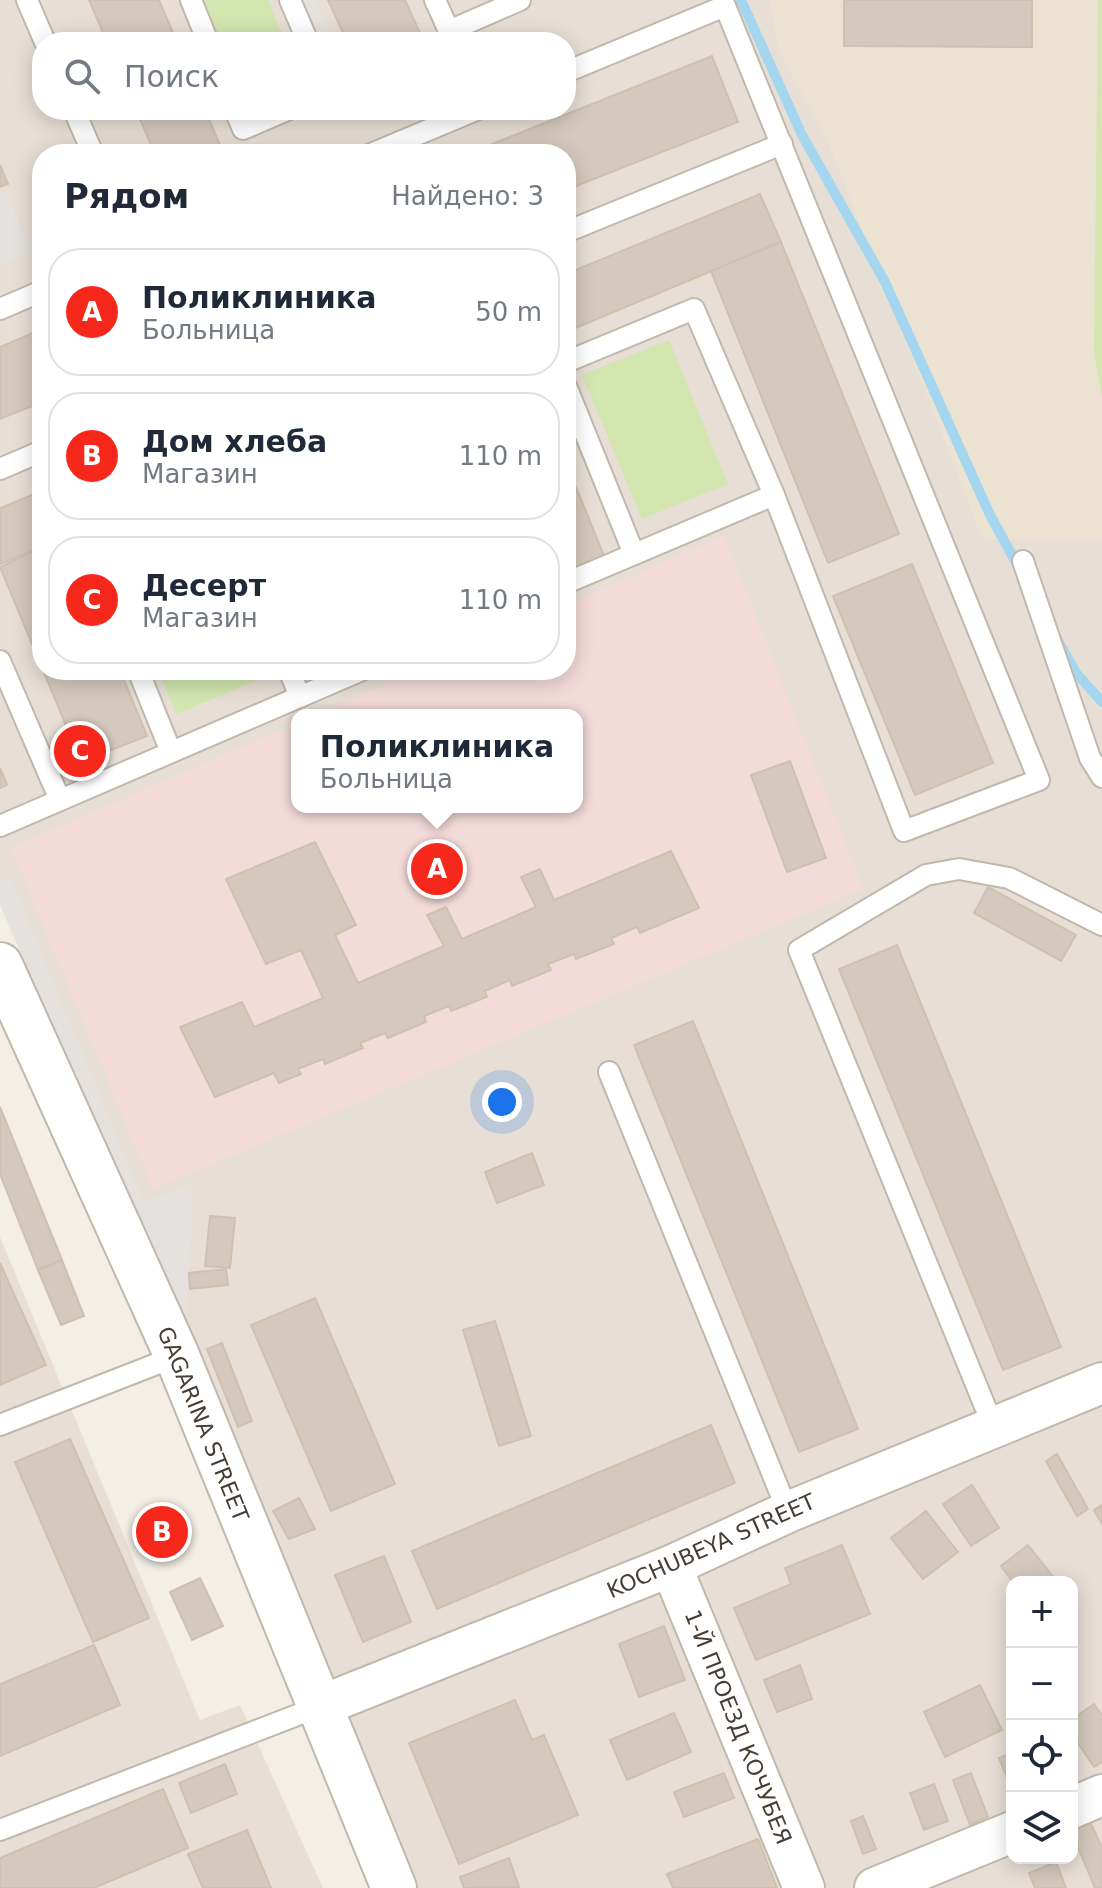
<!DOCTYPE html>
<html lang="ru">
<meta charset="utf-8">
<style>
body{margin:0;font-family:"DejaVu Sans",sans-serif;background:#f6f6f7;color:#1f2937}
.controls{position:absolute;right:24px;bottom:24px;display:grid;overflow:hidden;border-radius:16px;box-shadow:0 4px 20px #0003}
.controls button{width:72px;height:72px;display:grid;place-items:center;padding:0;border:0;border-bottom:2px solid #e0e1e3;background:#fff;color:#1f2937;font:40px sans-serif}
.you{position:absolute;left:502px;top:1102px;width:28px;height:28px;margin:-20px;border:6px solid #fff;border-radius:50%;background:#1a73e8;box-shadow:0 0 0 12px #1a73e833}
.badge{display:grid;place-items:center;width:52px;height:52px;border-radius:50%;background:#f5281b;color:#fff;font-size:26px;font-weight:700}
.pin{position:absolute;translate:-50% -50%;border:4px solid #fff;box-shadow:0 2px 8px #0006}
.popup{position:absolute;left:291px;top:709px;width:292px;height:104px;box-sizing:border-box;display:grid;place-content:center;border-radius:16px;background:#fff;filter:drop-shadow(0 2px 6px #0005);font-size:26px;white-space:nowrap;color:#747a83}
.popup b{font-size:30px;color:#1f2937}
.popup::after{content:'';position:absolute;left:50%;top:100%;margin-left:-16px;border:16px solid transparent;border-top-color:#fff}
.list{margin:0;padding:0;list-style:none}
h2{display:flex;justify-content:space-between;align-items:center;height:104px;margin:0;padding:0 32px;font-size:34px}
h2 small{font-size:26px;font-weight:400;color:#747a83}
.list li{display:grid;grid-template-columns:52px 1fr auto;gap:24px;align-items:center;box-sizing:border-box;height:128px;margin:0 16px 16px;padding:0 16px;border:2px solid #e0e1e3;border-radius:32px}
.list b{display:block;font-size:30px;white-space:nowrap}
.list p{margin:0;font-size:26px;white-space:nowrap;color:#747a83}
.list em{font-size:26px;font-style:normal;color:#747a83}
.icon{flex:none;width:44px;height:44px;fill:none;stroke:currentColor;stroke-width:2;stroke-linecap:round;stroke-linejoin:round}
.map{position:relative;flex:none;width:1102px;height:1888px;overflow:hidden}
.search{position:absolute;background:#fff;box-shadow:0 4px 20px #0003;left:32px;top:32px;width:544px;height:88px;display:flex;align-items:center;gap:20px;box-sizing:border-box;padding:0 28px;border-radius:32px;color:#747a83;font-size:30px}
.panel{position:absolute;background:#fff;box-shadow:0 4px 20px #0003;left:32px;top:144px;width:544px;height:536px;border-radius:32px}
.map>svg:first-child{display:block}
.residential{fill:#e7dfd5;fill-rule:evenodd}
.education{fill:#ece2d1}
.medical{fill:#f3dbda}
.green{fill:#d3e6b0}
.parking{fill:#e4e1de}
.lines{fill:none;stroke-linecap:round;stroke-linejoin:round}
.stream{stroke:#a4d7ef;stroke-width:10}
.building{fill:#d4c9bc;stroke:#cfc0af;stroke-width:2}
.service-casing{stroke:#c1b8ac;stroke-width:24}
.minor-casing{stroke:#c1b8ac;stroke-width:44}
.tertiary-casing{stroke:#c1b8ac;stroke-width:48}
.service{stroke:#fff;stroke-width:20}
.minor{stroke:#fff;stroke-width:40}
.tertiary{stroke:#fff;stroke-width:44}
.labels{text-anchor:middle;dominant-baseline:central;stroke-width:8;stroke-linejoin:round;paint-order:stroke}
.street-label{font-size:22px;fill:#463e36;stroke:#fff}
</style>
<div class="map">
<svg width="1102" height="1888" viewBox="0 0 1102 1888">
<rect width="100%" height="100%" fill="#f3eee6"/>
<g class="residential">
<path d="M0 0H1102V1888H418L0 898ZM42 42H566V110H42ZM42 154H566V670H42ZM297 715H577V807H297ZM1012 1582H1072V1858H1012Z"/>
<polygon points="0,1237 200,1720 240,1705 323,1888 0,1888"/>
</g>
<polygon class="education" points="770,0 1102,0 1102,540 983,540 828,142 778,48"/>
<polygon class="medical" points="724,536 863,889 153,1189 11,848 297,723 297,807 577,807 577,715 315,715 418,670 566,670 566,605"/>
<g class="green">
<polygon points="204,0 268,0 285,42 221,42"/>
<polygon points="1098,0 1102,0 1102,397 1094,352"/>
<polygon points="669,340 728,484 642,519 582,375"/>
<polygon points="158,670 272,670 273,674 176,714"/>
</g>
<g class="parking">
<polygon points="295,0 316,0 334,42 313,42"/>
<polygon points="7,191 32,252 0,265 0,194"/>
<polygon points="10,876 144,1203 194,1182 185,1338 0,905 0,880"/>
</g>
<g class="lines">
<g class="stream">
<polyline points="741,0 802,135 885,282 990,515 1019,568"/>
<polyline points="1057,639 1076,673 1102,702"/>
</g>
</g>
<g class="building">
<polygon points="89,0 159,0 177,42 107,42"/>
<polygon points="328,0 405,0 424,42 347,42"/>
<polygon points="844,0 1032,0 1032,47 844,46"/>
<polygon points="712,56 738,122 566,190 566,154 467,154"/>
<polygon points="136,110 205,110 220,145 200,154 155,154"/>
<polygon points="0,165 8,184 0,187"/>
<polygon points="760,194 781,242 566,332 566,274"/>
<polygon points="781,242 899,534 828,563 711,271"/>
<polygon points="42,329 42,402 0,419 0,347"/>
<polygon points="566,463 605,558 566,574"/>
<polygon points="42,491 42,547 0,564 0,508"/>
<polygon points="42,547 42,668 0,567"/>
<polygon points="912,564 993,763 915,795 833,596"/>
<polygon points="43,670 120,670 147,736 81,762"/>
<polygon points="790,761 826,858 787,872 751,775"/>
<polygon points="0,768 7,785 0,788"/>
<polygon points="315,842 356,925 335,935 358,983 444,946 427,915 446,907 462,939 536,907 521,877 540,869 554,900 671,851 699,908 640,933 637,927 611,938 614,944 576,959 574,954 548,964 551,970 512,986 510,980 485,991 487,997 451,1011 449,1006 424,1016 426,1022 388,1038 385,1033 360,1043 363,1048 325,1064 323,1059 298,1069 301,1074 279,1083 274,1073 215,1097 180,1027 242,1002 254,1027 323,998 301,950 266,964 226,879"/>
<polygon points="988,887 1076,935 1061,961 974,913"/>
<polygon points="897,945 1061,1347 1003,1370 839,969"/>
<polygon points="693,1021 858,1429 799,1452 634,1045"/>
<polygon points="0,1107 62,1260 38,1270 0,1174"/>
<polygon points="532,1153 544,1185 497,1203 485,1172"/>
<polygon points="210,1216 235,1218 230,1268 205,1266"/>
<polygon points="62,1260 84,1316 61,1325 38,1270"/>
<polygon points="0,1263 46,1365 0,1385"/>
<polygon points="226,1269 228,1285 190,1289 189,1273"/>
<polygon points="315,1298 395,1484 331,1511 251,1325"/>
<polygon points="495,1321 531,1436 499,1446 463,1330"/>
<polygon points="222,1343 252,1421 238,1427 207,1349"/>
<polygon points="711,1425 735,1483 437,1609 412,1551"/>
<polygon points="70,1439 149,1618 93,1642 15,1462"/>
<polygon points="1057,1454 1088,1509 1077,1516 1046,1461"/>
<polygon points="972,1485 999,1528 971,1546 943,1504"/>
<polygon points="299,1498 315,1529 289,1539 273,1511"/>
<polygon points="1102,1505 1102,1524 1094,1510"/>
<polygon points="169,1509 182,1537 149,1551 136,1524"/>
<polygon points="926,1511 958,1552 923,1579 891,1538"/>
<polygon points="842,1545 870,1614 756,1660 734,1608 791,1584 785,1568"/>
<polygon points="1028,1545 1055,1579 1051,1582 1013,1582 1001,1566"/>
<polygon points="384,1556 411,1622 363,1642 335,1575"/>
<polygon points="200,1578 223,1626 192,1640 170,1592"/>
<polygon points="664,1626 685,1680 639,1697 619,1644"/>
<polygon points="94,1645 120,1705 0,1756 0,1684"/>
<polygon points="800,1665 812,1699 777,1712 764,1680"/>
<polygon points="980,1685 1002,1730 945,1757 924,1712"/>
<polygon points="515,1700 532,1740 544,1735 578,1815 459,1864 409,1743"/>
<polygon points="1094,1704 1102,1715 1102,1762 1094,1767 1072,1734 1072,1719"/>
<polygon points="674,1713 691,1752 627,1780 610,1740"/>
<polygon points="1012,1753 1012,1791 999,1758"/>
<polygon points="225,1764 237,1794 191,1813 179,1783"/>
<polygon points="724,1773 734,1798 684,1817 674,1792"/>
<polygon points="971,1773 988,1817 970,1825 953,1780"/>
<polygon points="934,1784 948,1821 924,1830 910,1793"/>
<polygon points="163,1789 188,1848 94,1888 0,1888 0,1858"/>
<polygon points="863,1816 876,1849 863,1854 851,1821"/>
<polygon points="1090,1822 1102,1847 1102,1888 1095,1888 1072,1833"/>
<polygon points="247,1830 271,1888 203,1888 188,1854"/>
<polygon points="758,1839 777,1888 673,1888 667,1874"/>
<polygon points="509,1858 519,1887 464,1888 460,1877"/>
<polygon points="1056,1862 1066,1888 1035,1888 1029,1873"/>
</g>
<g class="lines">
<defs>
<g id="service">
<polyline points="27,0 45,42"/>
<polyline points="191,0 208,42"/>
<polyline points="290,0 308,42"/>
<polyline points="435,0 449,31 520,0"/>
<polyline points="566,72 725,6 1039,780 904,831 774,495 566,583"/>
<polyline points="74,110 93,154"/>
<polyline points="235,110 243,129 287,110"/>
<polyline points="371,154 476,110"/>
<polyline points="566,232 782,144"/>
<polyline points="0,309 42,291"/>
<polyline points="566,362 694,309 774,495"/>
<polyline points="566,386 634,554"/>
<polyline points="0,469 42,451"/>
<polyline points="1023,561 1090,758 1102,777"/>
<polyline points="0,661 60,800"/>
<polyline points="138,670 171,752"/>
<polyline points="289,670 300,697"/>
<polyline points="0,826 362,670"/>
<polyline points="609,1072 788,1512"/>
<polyline points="0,1425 177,1356"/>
<polyline points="993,1426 799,950 926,875 959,869 1009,878 1102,925"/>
<polyline points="0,1830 318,1707"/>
</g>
<g id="minor">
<polyline points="671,1566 804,1888"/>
<polyline points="318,1707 671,1566 788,1512 1102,1383"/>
<polyline points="1072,1808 1102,1795"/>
<polyline points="875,1888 1012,1832"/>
</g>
<polyline id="tertiary" points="0,965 177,1356 394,1888"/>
</defs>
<use href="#service" class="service-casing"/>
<use href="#minor" class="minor-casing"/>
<use href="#tertiary" class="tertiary-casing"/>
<use href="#service" class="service"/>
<use href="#minor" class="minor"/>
<use href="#tertiary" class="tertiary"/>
</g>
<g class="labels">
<g class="street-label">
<text transform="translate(203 1424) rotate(68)">GAGARINA STREET</text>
<text transform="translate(711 1546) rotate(-24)">KOCHUBEYA STREET</text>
<text transform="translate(738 1727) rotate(68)">1-Й ПРОЕЗД КОЧУБЕЯ</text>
</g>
</g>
</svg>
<div class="controls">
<button>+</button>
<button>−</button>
<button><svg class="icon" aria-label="locate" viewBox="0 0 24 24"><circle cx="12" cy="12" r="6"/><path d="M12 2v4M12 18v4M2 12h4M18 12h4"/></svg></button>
<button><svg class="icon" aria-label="layers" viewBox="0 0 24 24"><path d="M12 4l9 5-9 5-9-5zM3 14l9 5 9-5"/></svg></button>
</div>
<div class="you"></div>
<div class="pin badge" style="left:437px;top:869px">A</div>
<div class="popup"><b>Поликлиника</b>Больница</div>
<div class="pin badge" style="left:162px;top:1532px">B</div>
<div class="pin badge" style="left:80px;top:751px">C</div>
<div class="search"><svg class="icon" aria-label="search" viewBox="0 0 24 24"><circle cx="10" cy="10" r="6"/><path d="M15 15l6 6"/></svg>Поиск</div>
<section class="panel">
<h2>Рядом<small>Найдено: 3</small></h2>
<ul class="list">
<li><span class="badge">A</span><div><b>Поликлиника</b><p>Больница</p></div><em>50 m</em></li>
<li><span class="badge">B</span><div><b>Дом хлеба</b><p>Магазин</p></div><em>110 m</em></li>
<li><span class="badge">C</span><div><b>Десерт</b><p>Магазин</p></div><em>110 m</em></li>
</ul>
</section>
</div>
